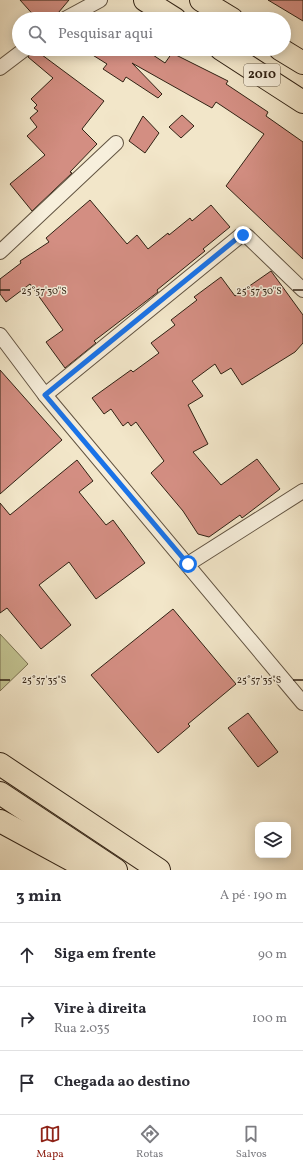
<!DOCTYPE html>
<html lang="pt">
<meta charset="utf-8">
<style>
body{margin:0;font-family:Vollkorn,serif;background:#f2f2f3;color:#2b2b33}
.controls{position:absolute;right:12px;bottom:12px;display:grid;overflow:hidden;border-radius:8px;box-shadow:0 2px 10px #0003}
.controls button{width:36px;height:36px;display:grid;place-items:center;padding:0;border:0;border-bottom:1px solid #e1e1e2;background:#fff;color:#2b2b33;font:20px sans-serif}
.stop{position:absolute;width:12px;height:12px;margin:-9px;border:3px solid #1a73e8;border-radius:50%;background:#fff}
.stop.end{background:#1a73e8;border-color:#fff;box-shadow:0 1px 4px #0008}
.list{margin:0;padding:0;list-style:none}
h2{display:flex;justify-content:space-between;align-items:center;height:52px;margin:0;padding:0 16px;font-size:17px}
h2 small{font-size:13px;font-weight:400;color:#7c7c81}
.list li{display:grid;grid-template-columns:26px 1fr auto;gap:12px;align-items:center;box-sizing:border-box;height:64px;padding:0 16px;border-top:1px solid #e1e1e2}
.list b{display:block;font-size:15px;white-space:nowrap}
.list p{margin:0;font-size:13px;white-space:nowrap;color:#7c7c81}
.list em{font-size:13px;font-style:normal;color:#7c7c81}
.icon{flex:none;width:22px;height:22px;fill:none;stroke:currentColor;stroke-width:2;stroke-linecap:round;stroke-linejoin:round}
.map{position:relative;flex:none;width:303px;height:870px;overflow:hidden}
.search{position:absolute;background:#fff;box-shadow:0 2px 10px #0003;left:12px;right:12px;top:12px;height:44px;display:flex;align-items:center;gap:10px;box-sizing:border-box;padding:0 14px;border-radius:22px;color:#7c7c81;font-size:15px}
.sheet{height:244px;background:#fff}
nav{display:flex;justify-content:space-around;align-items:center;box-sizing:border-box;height:56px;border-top:1px solid #e1e1e2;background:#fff;font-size:11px;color:#7c7c81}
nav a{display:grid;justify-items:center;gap:2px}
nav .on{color:#8f2418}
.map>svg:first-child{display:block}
.green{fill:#c2c391;stroke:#7a7252}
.building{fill:#d38e82;stroke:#312214}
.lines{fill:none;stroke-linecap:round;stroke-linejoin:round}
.street-casing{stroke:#615341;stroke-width:16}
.primary-casing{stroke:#312214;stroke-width:24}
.highway-casing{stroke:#312214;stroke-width:24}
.street{stroke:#f7efdc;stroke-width:14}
.primary{stroke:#f2e6c9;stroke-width:22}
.highway{stroke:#f2e6c9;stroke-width:22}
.route{stroke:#1a73e8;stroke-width:5}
.ticks{fill:none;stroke:#312214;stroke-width:1.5}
.labels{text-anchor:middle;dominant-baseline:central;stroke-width:3;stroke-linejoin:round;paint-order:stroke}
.shield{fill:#f7efdc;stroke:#6c6050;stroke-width:1}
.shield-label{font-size:13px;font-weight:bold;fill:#312214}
.ticks-label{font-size:10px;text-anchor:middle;fill:#312214;stroke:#f7efdc;stroke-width:3;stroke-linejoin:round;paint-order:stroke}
</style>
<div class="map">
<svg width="303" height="870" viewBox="0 0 303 870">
<rect width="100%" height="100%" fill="#f2e6c9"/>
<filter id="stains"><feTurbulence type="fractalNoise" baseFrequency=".005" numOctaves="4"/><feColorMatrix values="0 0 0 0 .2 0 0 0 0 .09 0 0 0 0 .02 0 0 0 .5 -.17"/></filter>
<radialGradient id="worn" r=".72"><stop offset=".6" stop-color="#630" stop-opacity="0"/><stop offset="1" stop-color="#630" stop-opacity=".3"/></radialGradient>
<polygon class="green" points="0,634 28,664 0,691"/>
<g class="building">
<polygon points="20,0 69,0 53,19 37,19"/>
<polygon points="268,0 303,0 303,21"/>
<polygon points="34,49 104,101 82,129 97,144 70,172 72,173 32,211 10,184 45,155 27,136 37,127 30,118 38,111 34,108 37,105 31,99 53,78 28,57"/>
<polygon points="83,49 144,49 165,63 172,53 228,81 226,84 268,112 266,116 303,142 303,259 226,186 264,134 216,102 212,108 132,63 162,94 158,98 126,77 123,82 103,69 107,64"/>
<polygon points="182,115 194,126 181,138 169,127"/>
<polygon points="143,116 159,133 145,153 129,141"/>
<polygon points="90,200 127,244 137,235 148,249 168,233 169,235 190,218 192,221 211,205 230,227 203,249 205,251 157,290 158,292 94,341 96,343 65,368 46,342 63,330 30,284 6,302 0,294 0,279 21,263 20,261 49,242 46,238"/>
<polygon points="271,271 303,315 303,343 295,352 242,385 231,368 221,374 215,364 192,381 203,396 188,405 208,444 193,452 221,485 257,459 280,489 242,518 240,515 209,537 198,534 183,511 151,473 164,461 136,422 131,426 128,422 123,426 111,409 104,414 92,398 131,370 133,372 159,353 151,343 175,325 171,320 197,300 194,297 221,277 235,296"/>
<polygon points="0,370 62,440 0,494"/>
<polygon points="77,460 93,481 79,492 106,525 113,520 145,563 96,599 69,562 39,585 71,625 41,649 7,608 0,613 0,503 10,515"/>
<polygon points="173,609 236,684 188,724 190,726 158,753 91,675"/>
<polygon points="248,713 278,752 258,767 228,728"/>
</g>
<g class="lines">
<defs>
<g id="street">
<polyline points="65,19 100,0"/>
<polyline points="0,68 25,49"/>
<polyline points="0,252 116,143"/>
<polyline points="0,335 45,395 303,703"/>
<polyline points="45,395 240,236 247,236 303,290"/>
<polyline points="188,564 303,491"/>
</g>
<g id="primary">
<polyline points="145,0 175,19"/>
<polyline points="201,0 232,19"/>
<polyline points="221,49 303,102"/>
<polyline points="280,49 303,63"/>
</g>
<g id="highway">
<polyline points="0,764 159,870"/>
<polyline points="0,793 116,870"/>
<polyline points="0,821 90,870"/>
</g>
</defs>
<use href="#street" class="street-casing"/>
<use href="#primary" class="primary-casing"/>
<use href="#highway" class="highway-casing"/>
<use href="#street" class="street"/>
<use href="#primary" class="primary"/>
<use href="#highway" class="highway"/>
</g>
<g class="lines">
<polyline class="route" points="188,564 45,395 240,236 243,235"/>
</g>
<path class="ticks" d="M0 290H10M293 290H303M0 680H10M293 680H303"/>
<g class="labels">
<rect class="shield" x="244" y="64" width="36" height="22" rx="3"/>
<g class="shield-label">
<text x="262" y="75">2010</text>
</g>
</g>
<g class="ticks-label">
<text x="44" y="294">25°57'30"S</text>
<text x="259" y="294">25°57'30"S</text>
<text x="44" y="683">25°57'35"S</text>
<text x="259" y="683">25°57'35"S</text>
</g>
<rect width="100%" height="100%" filter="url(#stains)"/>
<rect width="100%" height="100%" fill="url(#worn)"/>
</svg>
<div class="controls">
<button><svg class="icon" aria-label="layers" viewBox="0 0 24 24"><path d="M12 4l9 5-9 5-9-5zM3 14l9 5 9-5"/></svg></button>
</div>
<div class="stop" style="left:188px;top:564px"></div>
<div class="stop end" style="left:243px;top:235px"></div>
<div class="search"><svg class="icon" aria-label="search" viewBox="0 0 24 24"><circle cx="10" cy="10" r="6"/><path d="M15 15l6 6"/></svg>Pesquisar aqui</div>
</div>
<section class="sheet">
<h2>3 min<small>A pé · 190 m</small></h2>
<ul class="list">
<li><svg class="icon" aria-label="ahead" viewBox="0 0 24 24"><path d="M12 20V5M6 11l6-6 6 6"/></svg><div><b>Siga em frente</b></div><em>90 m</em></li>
<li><svg class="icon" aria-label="right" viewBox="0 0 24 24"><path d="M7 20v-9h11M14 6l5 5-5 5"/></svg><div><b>Vire à direita</b><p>Rua 2.035</p></div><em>100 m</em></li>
<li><svg class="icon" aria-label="arrive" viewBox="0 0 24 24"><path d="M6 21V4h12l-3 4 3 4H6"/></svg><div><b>Chegada ao destino</b></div></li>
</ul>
</section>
<nav>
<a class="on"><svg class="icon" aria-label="map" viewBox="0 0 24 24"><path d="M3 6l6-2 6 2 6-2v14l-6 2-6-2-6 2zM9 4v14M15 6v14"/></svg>Mapa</a>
<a><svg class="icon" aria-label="directions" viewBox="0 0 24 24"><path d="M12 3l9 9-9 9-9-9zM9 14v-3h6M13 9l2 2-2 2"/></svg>Rotas</a>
<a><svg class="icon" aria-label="saved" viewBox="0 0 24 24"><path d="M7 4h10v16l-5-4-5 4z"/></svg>Salvos</a>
</nav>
